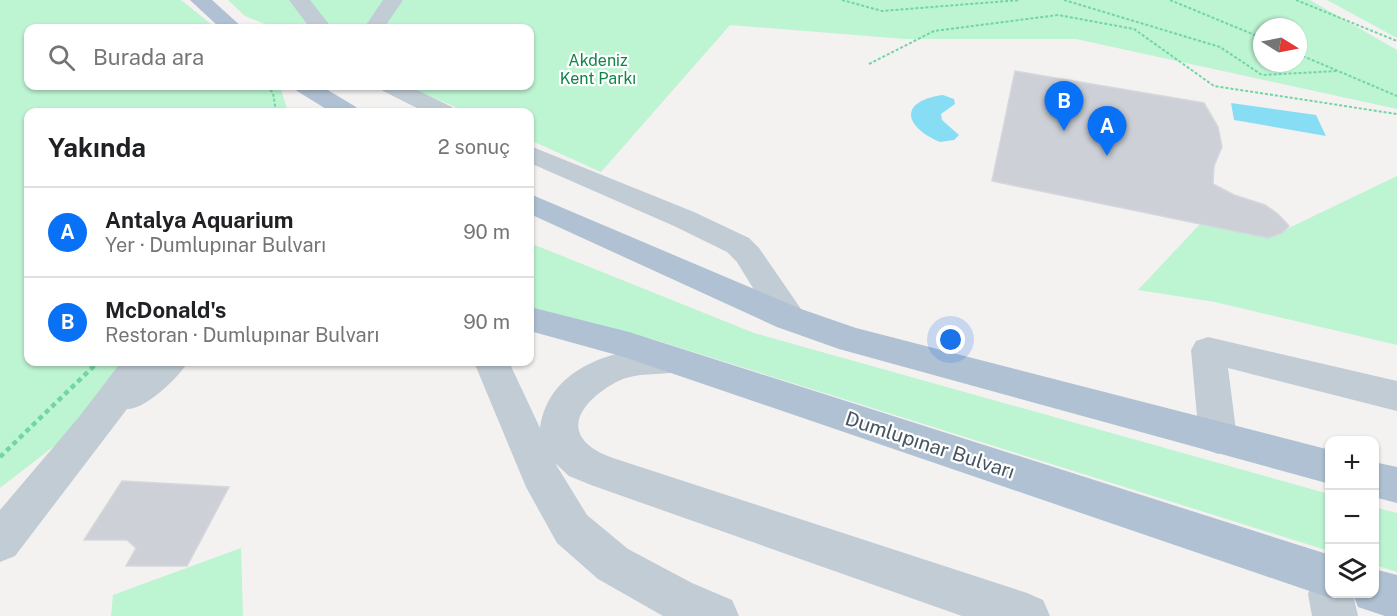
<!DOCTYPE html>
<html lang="tr">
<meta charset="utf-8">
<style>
body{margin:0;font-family:"Public Sans",sans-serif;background:#f2f2f2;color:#202124}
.controls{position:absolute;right:18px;bottom:18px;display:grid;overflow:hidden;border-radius:12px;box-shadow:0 2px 4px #0004}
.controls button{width:54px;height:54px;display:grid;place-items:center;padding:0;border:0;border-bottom:2px solid #e0e0e0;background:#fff;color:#202124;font:30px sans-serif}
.compass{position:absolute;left:1253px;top:18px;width:54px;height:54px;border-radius:50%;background:#fff;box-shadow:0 2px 4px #0004;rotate:100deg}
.you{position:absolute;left:951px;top:340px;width:21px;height:21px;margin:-15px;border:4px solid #fff;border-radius:50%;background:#1a73e8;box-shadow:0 0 0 9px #1a73e833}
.badge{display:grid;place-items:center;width:39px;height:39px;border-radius:50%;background:#0971f6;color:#fff;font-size:20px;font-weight:700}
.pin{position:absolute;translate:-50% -50px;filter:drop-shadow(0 2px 3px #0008)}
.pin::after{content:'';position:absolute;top:32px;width:21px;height:18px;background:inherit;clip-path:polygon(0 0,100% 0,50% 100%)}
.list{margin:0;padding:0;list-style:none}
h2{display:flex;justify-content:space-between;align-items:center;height:78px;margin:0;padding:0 24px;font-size:26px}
h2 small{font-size:20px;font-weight:400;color:#757577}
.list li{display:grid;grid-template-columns:39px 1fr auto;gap:18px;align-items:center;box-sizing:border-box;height:90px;padding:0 24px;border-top:2px solid #e0e0e0}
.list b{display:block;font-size:22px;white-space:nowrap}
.list p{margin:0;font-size:20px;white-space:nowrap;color:#757577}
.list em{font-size:20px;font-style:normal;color:#757577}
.icon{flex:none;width:33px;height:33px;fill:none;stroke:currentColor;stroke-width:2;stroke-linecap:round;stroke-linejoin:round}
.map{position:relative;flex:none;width:1397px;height:616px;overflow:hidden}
.search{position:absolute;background:#fff;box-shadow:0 2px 4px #0004;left:24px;top:24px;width:510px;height:66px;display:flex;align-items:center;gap:15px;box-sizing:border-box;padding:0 21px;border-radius:12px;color:#757577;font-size:22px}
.panel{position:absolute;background:#fff;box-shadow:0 2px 4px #0004;left:24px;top:108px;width:510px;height:258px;border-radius:12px}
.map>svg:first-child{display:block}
.green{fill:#bdf4d2;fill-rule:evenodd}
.water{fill:#87def4}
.building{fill:#cdd0d6;stroke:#d5d7dd;stroke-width:1.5}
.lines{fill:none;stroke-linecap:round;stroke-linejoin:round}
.path-far1{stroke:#72d5a4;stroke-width:2;stroke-dasharray:3 2;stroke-linecap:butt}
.path{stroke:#72d5a4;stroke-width:4.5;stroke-dasharray:5 4;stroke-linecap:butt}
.minor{fill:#c1ccd4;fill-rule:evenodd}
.major{fill:#afc1d2;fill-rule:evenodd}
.labels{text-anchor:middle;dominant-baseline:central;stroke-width:4.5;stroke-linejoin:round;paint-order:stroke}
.far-park-label{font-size:16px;fill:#0f854a;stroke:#fff}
.street-label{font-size:20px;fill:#475561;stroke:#fff}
</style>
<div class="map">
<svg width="1397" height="616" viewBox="0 0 1397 616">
<rect width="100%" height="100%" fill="#f4f1f1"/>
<g class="green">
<polygon points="0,0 181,0 216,28 28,28 28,86 280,86 288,112 28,112 28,362 128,362 58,443 0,488"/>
<path d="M228 0H1310L1397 50V109L1076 39H905L730 25 601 172 530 140V112H467L406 86H530V28H275L245 16ZM1262 27H1298V63H1262Z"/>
<polygon points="1327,0 1397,0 1397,38"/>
<polygon points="1397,176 1397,345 1215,302 1138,290 1200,224 1268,238"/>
<polygon points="530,243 754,333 1329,494 1329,551 652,339 530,308"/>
<polygon points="1374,507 1397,513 1397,572 1375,565"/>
<polygon points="241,548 243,616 111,616 113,595"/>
</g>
<g class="water">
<path d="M943 95 954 99 955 104 941 114 942 120 959 135 954 140 940 142C903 126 899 101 943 95Z"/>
<polygon points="1231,103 1316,115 1326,136 1234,120"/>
</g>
<g class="building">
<polygon points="1015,71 1204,103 1218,127 1222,147 1214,166 1213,184 1234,195 1265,205 1278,214 1289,226 1282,233 1268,238 992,181"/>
<polygon points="122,481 229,487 187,566 126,566 136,548 127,540 84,540"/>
</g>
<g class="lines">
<g class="path-far1">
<polyline points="842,0 882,11 1020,0"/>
<polyline points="1064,0 1220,47 1262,75 1338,71"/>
<polyline points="1170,0 1262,38"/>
<polyline points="1296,0 1397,41"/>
<polyline points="1298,54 1397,96"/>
<polyline points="869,64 934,31 1058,15 1134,29 1214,86 1397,114"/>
<polyline points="267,86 273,93 276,112"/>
</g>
<polyline class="path" points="0,457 98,362"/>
<g class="minor">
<polygon points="289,0 310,0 332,28 310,28"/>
<polygon points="383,0 403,0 384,28 364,28"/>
<polygon points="379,86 409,86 452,107 455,112 425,112 383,91"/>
<polygon points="530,146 694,212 749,238 759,248 801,309 806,318 801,327 789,330 777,327 737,262 727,252 674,226 530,163"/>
<polygon points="1208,337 1397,381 1397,411 1228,368 1237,438 1232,449 1218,454 1204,449 1199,438 1191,350 1196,341"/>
<path d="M673 347 685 350 691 360 685 370C666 376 645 372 626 378 616 381 606 388 598 394 563 423 578 447 616 459L1027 593 1043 600 1050 616H962L591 485 569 476 555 463 587 515 628 549 692 583 732 600 739 616H663L598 579 557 543 526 487 474 362H509L540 428C549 365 618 347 673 347Z"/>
<path d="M121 362H188C179 377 145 410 127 409L15 556 0 562V510L79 417Z"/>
<polygon points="1330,572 1330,594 1353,594 1358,616 1312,616 1308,594 1315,578"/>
</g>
<g class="major">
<polygon points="190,0 212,0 243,28 220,28"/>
<polygon points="294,86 321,86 356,107 359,112 331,112 297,91"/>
<polygon points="530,194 801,309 856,328 1330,450 1330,484 839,349 777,327 530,214"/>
<polygon points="530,307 629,332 1330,555 1330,594 1342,594 1330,598 624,357 530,331"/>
<polygon points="1374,462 1397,467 1397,503 1374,497"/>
<polygon points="1374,569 1397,575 1397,616 1385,616 1358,607 1353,594 1374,594"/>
</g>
</g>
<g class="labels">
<g class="far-park-label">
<text x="598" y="60">Akdeniz<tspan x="598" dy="18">Kent Parkı</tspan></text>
</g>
<g class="street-label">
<text transform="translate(930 445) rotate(18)">Dumlupınar Bulvarı</text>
</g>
</g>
</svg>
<div class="controls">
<button>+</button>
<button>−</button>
<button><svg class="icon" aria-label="layers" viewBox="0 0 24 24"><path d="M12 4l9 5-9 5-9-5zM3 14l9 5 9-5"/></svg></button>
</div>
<svg class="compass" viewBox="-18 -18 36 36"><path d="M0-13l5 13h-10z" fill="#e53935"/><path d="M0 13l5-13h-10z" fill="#757577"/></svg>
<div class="you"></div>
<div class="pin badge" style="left:1107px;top:156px">A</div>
<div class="pin badge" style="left:1064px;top:131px">B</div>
<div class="search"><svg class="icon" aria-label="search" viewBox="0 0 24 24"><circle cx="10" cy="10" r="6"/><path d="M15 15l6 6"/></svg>Burada ara</div>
<section class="panel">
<h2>Yakında<small>2 sonuç</small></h2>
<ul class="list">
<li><span class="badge">A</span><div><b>Antalya Aquarium</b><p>Yer · Dumlupınar Bulvarı</p></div><em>90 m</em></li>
<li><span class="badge">B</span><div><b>McDonald's</b><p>Restoran · Dumlupınar Bulvarı</p></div><em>90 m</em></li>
</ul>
</section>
</div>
